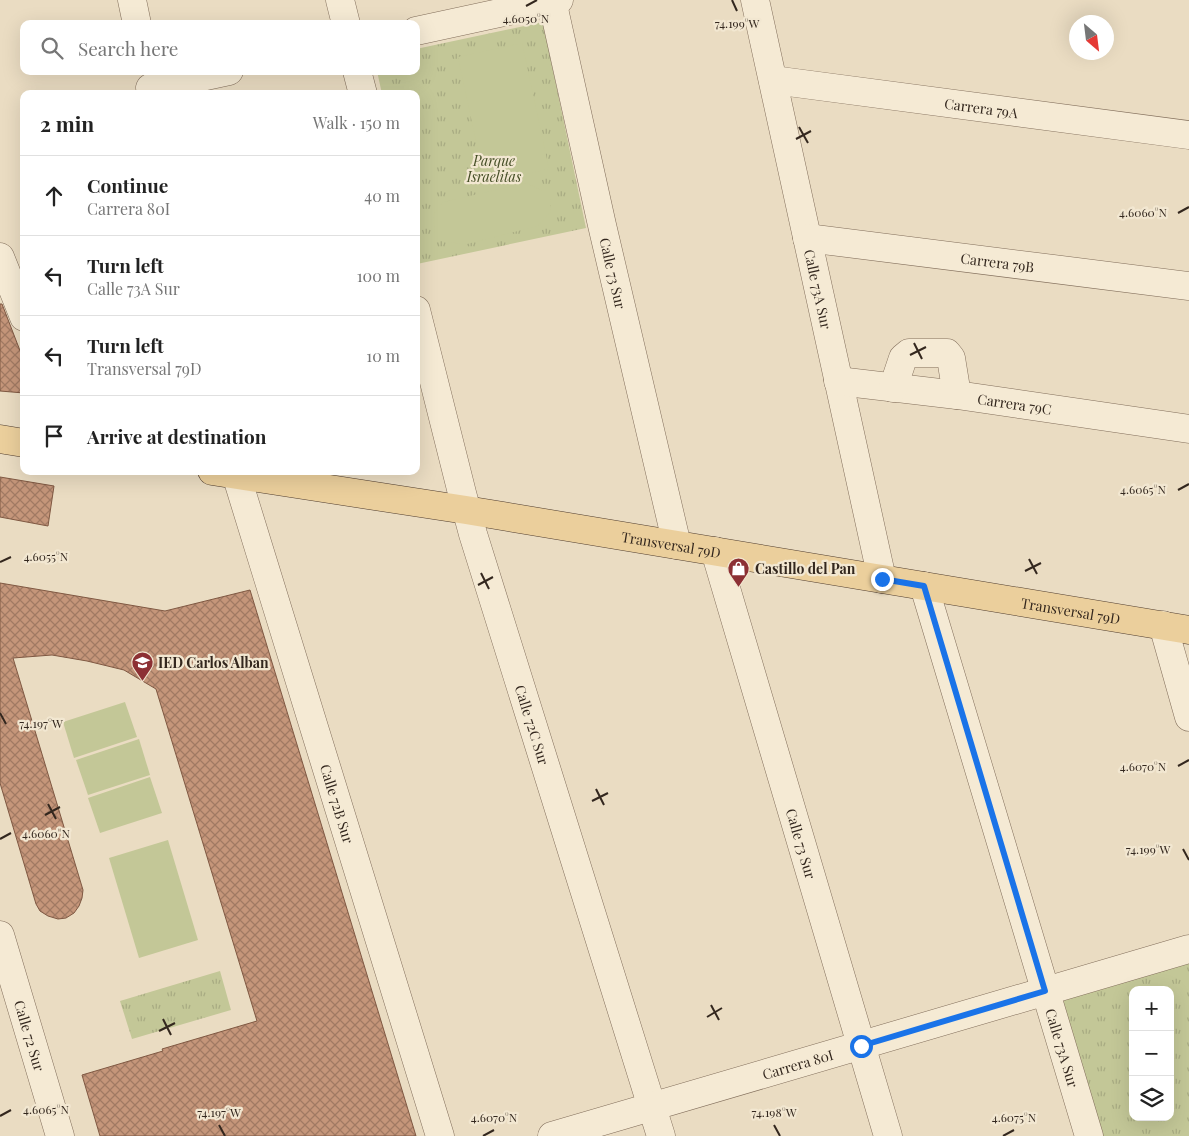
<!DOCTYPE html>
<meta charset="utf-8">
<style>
body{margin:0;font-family:"Playfair Display",serif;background:#f2f2f2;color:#222}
.controls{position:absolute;right:15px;bottom:15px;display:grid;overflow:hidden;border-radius:10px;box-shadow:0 5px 20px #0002}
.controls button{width:45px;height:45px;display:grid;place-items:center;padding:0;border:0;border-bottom:1px solid #e0e0e0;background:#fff;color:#222;font:25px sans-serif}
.compass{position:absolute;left:1069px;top:15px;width:45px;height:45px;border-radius:50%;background:#fff;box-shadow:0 5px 20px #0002;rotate:152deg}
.stop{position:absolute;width:15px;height:15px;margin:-11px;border:4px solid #1a73e8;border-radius:50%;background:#fff}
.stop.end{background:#1a73e8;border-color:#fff;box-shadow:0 1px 5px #0008}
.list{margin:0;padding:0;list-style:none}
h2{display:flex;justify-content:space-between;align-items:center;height:65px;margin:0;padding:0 20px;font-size:21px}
h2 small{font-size:16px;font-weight:400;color:#767676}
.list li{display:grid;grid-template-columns:32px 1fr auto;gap:15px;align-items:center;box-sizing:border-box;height:80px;padding:0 20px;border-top:1px solid #e0e0e0}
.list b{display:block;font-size:19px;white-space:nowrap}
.list p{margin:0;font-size:16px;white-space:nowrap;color:#767676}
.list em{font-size:16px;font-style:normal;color:#767676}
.icon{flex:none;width:28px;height:28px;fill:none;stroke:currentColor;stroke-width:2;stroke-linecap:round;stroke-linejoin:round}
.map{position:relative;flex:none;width:1189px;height:1136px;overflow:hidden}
.search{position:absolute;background:#fff;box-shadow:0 5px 20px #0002;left:20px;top:20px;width:400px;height:55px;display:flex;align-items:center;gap:12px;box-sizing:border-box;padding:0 18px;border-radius:10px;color:#767676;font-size:19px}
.panel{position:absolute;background:#fff;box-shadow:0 5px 20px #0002;left:20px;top:90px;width:400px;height:385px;border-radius:10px}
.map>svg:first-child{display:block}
.grass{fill:url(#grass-tufts);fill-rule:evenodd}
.pitch{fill:#c3c797}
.building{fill:url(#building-cross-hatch);stroke:#7f5842}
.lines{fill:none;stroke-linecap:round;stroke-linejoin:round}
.minor-casing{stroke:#826e5b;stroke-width:29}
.major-casing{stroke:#503d2f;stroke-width:29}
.minor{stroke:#f5ead4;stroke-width:28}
.major{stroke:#ebcf9c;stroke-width:28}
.route{stroke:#1a73e8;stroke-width:6}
.ticks{fill:none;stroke:#33271e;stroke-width:2}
.labels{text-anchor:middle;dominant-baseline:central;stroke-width:4.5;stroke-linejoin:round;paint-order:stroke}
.street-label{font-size:14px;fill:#33271e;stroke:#f2e7d1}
.park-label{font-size:14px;font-style:italic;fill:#454e26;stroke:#f2e7d1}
.poi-label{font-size:14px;font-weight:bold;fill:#33271e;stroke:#f2e7d1;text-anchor:start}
.ticks-label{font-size:12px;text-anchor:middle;fill:#33271e;stroke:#f2e7d1;stroke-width:4.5;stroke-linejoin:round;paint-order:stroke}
</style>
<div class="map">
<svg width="1189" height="1136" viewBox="0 0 1189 1136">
<defs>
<pattern id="grass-tufts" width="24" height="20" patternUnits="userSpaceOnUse" patternTransform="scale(1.25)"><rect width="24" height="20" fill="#c3c797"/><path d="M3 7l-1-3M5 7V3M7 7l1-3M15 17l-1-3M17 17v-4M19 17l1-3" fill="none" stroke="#a8ab82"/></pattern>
<pattern id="building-cross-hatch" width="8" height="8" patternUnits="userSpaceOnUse" patternTransform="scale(1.25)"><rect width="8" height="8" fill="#c5967a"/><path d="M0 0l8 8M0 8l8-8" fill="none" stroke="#a17a63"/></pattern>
</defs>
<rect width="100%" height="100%" fill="#eadcc2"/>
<g class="grass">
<polygon points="543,22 586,228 417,264 416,259 416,94 382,94 377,71 416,71 416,49"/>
<path d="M1189 962V1136H1101L1062 999ZM1133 990H1170V1117H1133Z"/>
<polygon points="220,971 231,1010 132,1039 120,1001"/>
</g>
<g class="pitch">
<polygon points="522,43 549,169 485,183 458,57"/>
<polygon points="527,183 542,191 550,199 551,211 538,226 467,244 444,242 435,233 433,215 443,202"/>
<polygon points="125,702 137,737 74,758 63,722"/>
<polygon points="139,739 150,775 88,795 76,760"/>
<polygon points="150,777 162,813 100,833 88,798"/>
<polygon points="168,840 198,940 139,958 109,858"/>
</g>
<g class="building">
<polygon points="0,304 2,304 24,361 24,393 0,391"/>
<polygon points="0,477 54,486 48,526 0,517"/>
<polygon points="0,583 165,611 250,590 416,1136 100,1136 82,1075 163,1051 162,1049 257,1021 156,689 124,670 87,661 52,655 13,658 83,890 82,898 79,906 74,913 66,918 58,919 48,916 40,911 36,904 0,783"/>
</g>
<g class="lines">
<defs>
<g id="minor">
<polyline points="132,0 137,24"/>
<polyline points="340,0 346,24"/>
<path id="s1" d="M552 0 602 225 677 545"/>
<path id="s2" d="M755 0 882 579"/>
<polyline points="416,31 559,0"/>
<polyline points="357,71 363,94"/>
<path id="s3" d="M773 80 1189 135"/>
<polyline points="150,88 229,71"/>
<path id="s4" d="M807 238 1189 286"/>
<polyline points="0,257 24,317"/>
<path id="s5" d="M416 310 462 493 473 534 661 1136"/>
<path id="s6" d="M838 381 957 395 1189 429"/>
<polyline points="893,388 903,358 909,353 947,353 951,358 957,395"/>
<path id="s7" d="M235 471 440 1136"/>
<path id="s8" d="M715 551 888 1136"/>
<path id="s9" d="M924 586 1089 1136"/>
<polyline points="1163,625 1189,717"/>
<path id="s10" d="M0 935 60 1136"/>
<path id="s11" d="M552 1136 1189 949"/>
</g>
<g id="major">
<polyline points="0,439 24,443"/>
<path id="s12" d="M212 471 466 510 1189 630"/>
</g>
</defs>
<use href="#minor" class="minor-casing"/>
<use href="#major" class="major-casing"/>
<use href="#minor" class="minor"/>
<use href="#major" class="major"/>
</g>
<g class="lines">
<polyline class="route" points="861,1046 1045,991 924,586 882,579"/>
</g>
<path class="ticks" d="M732 0 737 11M526 6 537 0M799 127 808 143M796 139 811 131M1178 213 1189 207M914 343 922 359M910 355 926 347M1178 490 1189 484M1029 559 1037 574M0 562 11 557M1025 571 1041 563M481 573 489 589M478 585 493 577M0 713 6 724M1178 766 1189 760M596 789 604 805M592 801 608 793M48 804 56 819M45 815 60 807M0 839 11 833M1183 849 1189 860M711 1005 719 1020M707 1017 722 1008M163 1019 171 1035M159 1031 175 1023M0 1116 11 1110M219 1125 225 1136M774 1125 780 1136M483 1136 494 1130M1003 1136 1014 1130"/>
<defs>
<symbol id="shop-pin" viewBox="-11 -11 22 30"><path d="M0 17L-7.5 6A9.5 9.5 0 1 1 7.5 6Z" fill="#8c3034" stroke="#f2e7d1"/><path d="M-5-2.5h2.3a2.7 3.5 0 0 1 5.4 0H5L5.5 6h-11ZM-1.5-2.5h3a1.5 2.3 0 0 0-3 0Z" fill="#fff"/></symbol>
<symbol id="school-pin" viewBox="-11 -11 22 30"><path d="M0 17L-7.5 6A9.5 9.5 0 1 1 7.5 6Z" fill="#8c3034" stroke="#f2e7d1"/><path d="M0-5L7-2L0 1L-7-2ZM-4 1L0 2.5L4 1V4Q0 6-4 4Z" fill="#fff"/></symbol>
</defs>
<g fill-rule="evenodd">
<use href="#shop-pin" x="726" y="556" width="25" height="34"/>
<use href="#school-pin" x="130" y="650" width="25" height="34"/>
</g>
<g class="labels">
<g class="street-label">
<text stroke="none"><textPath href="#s3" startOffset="210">Carrera 79A</textPath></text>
<text stroke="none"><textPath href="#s4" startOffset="192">Carrera 79B</textPath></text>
<text stroke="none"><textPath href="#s1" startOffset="280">Calle 73 Sur</textPath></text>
<text stroke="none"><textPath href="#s2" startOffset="296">Calle 73A Sur</textPath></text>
<text stroke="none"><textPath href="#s6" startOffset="178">Carrera 79C</textPath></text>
<text stroke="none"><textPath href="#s12" startOffset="465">Transversal 79D</textPath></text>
<text stroke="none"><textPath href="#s12" startOffset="870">Transversal 79D</textPath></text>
<text stroke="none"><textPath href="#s5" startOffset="431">Calle 72C Sur</textPath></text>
<text stroke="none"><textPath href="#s7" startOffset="348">Calle 72B Sur</textPath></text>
<text stroke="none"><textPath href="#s8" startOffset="305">Calle 73 Sur</textPath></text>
<text stroke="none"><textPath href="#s10" startOffset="105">Calle 72 Sur</textPath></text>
<text stroke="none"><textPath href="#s9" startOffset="482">Calle 73A Sur</textPath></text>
<text stroke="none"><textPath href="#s11" startOffset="256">Carrera 80I</textPath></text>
</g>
<g class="park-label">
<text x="494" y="160">Parque<tspan x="494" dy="16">Israelitas</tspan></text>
</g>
<g class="poi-label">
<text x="755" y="568">Castillo del Pan</text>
<text x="158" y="662">IED Carlos Alban</text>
</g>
</g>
<g class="ticks-label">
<text x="526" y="23">4.6050°N</text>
<text x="737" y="28">74.199°W</text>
<text x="1143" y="217">4.6060°N</text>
<text x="1143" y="494">4.6065°N</text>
<text x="46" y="561">4.6055°N</text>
<text x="41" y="728">74.197°W</text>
<text x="1143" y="771">4.6070°N</text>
<text x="46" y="838">4.6060°N</text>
<text x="1148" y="854">74.199°W</text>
<text x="46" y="1114">4.6065°N</text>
<text x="219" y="1117">74.197°W</text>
<text x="774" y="1117">74.198°W</text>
<text x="494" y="1122">4.6070°N</text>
<text x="1014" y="1122">4.6075°N</text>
</g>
</svg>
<div class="controls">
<button>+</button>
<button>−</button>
<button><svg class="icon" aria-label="layers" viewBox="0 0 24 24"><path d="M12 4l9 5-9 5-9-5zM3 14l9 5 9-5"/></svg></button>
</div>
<svg class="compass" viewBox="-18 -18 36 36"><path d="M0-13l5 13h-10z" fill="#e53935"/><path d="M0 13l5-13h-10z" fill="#767676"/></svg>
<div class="stop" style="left:861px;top:1046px"></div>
<div class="stop end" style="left:882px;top:579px"></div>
<div class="search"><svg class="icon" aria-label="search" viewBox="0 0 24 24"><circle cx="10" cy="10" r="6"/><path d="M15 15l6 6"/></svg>Search here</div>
<section class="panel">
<h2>2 min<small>Walk · 150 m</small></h2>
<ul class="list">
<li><svg class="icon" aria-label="ahead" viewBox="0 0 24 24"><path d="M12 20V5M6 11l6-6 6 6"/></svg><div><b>Continue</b><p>Carrera 80I</p></div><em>40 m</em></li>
<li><svg class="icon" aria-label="left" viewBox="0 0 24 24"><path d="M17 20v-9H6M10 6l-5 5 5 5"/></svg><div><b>Turn left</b><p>Calle 73A Sur</p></div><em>100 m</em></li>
<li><svg class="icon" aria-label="left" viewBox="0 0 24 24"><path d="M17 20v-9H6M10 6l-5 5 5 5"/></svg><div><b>Turn left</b><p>Transversal 79D</p></div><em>10 m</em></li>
<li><svg class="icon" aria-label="arrive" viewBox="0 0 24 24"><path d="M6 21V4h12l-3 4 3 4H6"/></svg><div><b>Arrive at destination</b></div></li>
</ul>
</section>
</div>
